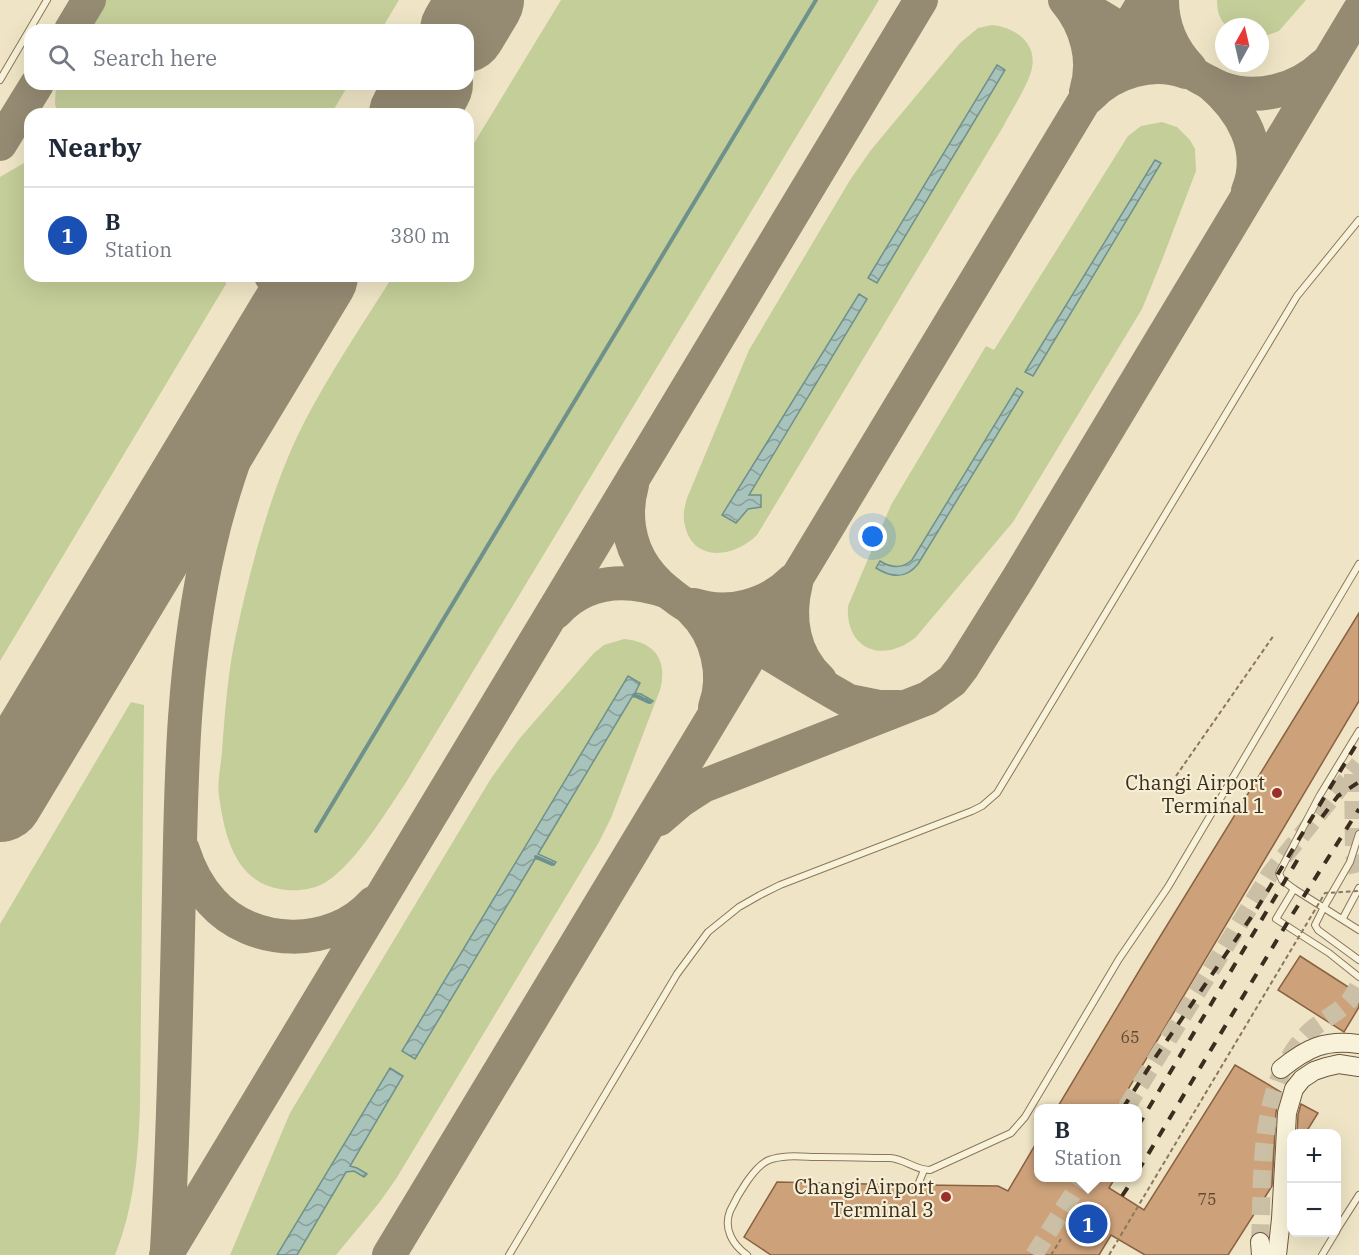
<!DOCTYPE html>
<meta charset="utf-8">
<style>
body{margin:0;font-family:"IBM Plex Serif",serif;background:#f6f6f7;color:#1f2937}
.controls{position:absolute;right:18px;bottom:18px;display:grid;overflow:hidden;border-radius:12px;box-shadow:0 6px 24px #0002}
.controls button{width:54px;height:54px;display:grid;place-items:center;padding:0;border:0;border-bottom:2px solid #e0e1e3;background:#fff;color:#1f2937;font:30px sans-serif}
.compass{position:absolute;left:1215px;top:18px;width:54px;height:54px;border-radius:50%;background:#fff;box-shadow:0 6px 24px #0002;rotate:8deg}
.you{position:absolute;left:873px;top:537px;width:21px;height:21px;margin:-15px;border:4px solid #fff;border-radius:50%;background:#1a73e8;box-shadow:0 0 0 9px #1a73e833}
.badge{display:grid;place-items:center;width:39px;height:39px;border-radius:50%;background:#b45309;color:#fff;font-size:20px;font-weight:700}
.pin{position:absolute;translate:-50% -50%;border:3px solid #fff;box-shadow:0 2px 6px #0006}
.popup{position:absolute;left:1034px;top:1104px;width:108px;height:78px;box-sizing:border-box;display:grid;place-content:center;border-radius:12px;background:#fff;filter:drop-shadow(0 2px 4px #0005);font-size:20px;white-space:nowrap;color:#747a83}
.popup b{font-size:22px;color:#1f2937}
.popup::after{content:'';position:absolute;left:50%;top:100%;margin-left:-12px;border:12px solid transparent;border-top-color:#fff}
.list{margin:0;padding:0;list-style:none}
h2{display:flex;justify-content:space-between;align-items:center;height:78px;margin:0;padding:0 24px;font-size:26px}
h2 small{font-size:20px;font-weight:400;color:#747a83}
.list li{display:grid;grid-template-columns:39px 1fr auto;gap:18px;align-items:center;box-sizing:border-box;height:96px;padding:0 24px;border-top:2px solid #e0e1e3}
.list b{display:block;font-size:22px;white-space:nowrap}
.list p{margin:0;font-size:20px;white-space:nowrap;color:#747a83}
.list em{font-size:20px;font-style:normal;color:#747a83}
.icon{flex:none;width:33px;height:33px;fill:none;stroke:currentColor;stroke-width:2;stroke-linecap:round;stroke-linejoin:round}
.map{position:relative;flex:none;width:1359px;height:1255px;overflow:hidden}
.search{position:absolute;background:#fff;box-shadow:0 6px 24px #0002;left:24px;top:24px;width:450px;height:66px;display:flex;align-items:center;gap:15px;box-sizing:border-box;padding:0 21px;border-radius:18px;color:#747a83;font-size:22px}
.panel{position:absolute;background:#fff;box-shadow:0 6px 24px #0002;left:24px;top:108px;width:450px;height:174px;border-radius:18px}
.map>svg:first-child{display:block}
.green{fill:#c4ce99;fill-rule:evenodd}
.water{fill:url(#water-waves);stroke:#6e918b;stroke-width:1.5}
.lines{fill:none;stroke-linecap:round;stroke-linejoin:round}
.stream{stroke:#6e918b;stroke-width:4}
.taxiway{stroke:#958a72;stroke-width:34}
.runway{stroke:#958a72;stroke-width:86}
.building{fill:#cda27b;stroke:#8a6241;stroke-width:1.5}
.secondary-tunnel{stroke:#cbc0a5;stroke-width:18;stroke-dasharray:18 9;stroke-linecap:butt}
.service-casing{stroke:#8b775b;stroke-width:8}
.secondary-casing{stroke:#6d583e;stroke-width:20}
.path{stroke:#8b775b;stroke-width:2;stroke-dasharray:4.5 3;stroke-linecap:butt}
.service{stroke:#f9f2da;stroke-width:6}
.secondary{stroke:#f9f2da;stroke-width:18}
.rail{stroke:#3b2e1f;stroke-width:4;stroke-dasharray:10 10;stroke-linecap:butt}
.path-bridge{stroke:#8b775b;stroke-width:2;stroke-dasharray:4.5 3;stroke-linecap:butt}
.poi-dot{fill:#9b302a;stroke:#f6efd6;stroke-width:2}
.labels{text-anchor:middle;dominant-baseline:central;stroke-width:4.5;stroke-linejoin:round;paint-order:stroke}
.number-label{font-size:16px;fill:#604b36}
.poi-label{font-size:20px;fill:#3b2e1f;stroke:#f6efd6;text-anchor:end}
</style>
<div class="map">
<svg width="1359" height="1255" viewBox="0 0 1359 1255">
<defs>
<pattern id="water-waves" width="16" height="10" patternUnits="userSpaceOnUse" patternTransform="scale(1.5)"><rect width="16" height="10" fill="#a7c3bc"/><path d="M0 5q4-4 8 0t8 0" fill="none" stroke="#899f98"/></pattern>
</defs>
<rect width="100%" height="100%" fill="#efe5c6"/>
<g class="green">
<polygon points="103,0 399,0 381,30 85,30"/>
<path d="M561 0H879L405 784C386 812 355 864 326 882 316 889 299 891 287 890 236 886 225 838 219 796 217 782 221 765 222 751 225 711 228 669 237 630 252 561 274 478 308 415 333 368 364 322 393 276H468V153Z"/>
<path d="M1217 0H1306L1279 31 1260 38V27H1228C1219 20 1217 11 1217 0Z"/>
<path d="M992 25C1014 27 1037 42 1032 68 1029 84 1011 111 1003 127L757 535C733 559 690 563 684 521 683 513 685 505 687 498L749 350 850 180 871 150 960 43 978 28ZM997 65 1005 70 876 283 869 278ZM867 298 748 496 761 495C752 513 742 513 723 515Z"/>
<polygon points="56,84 349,84 331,114 58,114 55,104"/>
<path d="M1162 122 1177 127 1190 140 1195 149 1196 171 1162 260 1142 309 1013 522 916 637C884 664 845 650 848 606L891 505 986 346 994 350 1128 136 1141 126ZM1155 160 1160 164 1032 376 1026 371ZM1017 389 1022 392 918 564 887 574 886 565 901 567 912 560Z"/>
<polygon points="30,162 30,276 224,276 226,284 0,661 0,177 24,163"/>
<path d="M624 639C655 642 668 660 660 690L611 818 599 842 396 1179 379 1203 336 1255H297L346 1172 354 1171 364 1177 367 1174 357 1168 349 1167 403 1076 390 1068 277 1255H230L290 1113 490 780 520 738 594 653 604 645Z"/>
<path d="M131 702 144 705 140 1107C138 1158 134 1207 115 1255H0V924Z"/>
</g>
<g class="water">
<polygon points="997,65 1005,70 877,283 868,278"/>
<polygon points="1155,160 1161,163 1033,376 1025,372"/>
<polygon points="859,294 867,299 749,495 761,495 761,507 748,509 736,523 722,515"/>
<path d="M1017 388 1023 392 918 564C906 579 892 578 876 568L880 561C891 568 902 569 912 560Z"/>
<polygon points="628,676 640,683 635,693 641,694 653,701 651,703 640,696 632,697 538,854 556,862 554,865 542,859 535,859 415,1059 402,1051"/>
<polygon points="390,1068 403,1076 350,1166 357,1168 367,1174 364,1177 354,1171 346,1172 297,1255 277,1255"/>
</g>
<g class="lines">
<g class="stream">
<polyline points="634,695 649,702"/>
<polyline points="316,831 816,0"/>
<polyline points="536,857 552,864"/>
</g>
<g class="taxiway">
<path d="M1065 0C1087 26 1096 60 1086 92"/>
<path d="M1073 0C1101 17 1129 34 1157 51 1177 63 1198 79 1221 88 1256 101 1297 91 1324 65"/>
<path d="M1162 0C1162 26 1172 49 1190 68"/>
<polyline points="71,30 89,0"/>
<path d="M1210 83C1242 110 1265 149 1248 191"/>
<path d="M1089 97C1113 71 1153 60 1186 72"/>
<polyline points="0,144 37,84"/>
<polyline points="271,276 303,296"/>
<path d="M632 485C624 513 628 544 645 568 667 600 710 618 742 637 778 659 813 681 849 701L879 707H898"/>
<path d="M796 583C787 618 793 655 820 680"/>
<path d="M694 605C728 616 767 606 792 581"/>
<path d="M692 610C717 634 727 675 715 707"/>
<path d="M556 612C587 578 628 578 668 592"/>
<polyline points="0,775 16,761 42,728"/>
<polyline points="659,819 680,801 703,786 928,698 952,681 962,668 1019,577 1359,11"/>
<path d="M183 850C189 869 198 887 212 902 252 947 332 949 373 903"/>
<path d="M167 1249C174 1130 176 1010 179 891 181 774 183 658 210 543 228 464 261 389 292 314"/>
<path d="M166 1255C419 837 668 418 921 0"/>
<polyline points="389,1255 1145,0"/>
</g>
<g class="runway">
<polyline points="463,30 481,0"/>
<polyline points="412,114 430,84"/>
<polyline points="0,799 315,276"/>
</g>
</g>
<g class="building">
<polygon points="1359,613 1359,701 1117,1108 1057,1108 1142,966"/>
<polygon points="1300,956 1359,994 1359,1007 1344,1032 1278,990"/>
<polygon points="1235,1065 1281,1092 1276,1112 1272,1186 1228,1255 1145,1255 1111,1235 1099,1255 771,1255 744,1237 777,1182 913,1185 914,1189 918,1190 924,1185 998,1186 1008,1191 1038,1140 1038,1178 1115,1178 1109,1188 1144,1210"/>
<polygon points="1301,1104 1318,1113 1305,1134 1297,1134 1298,1115"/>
</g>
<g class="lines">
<g class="secondary-tunnel">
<polyline points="1353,774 1354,854 1359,879"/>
<polyline points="1126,1108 1270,874 1359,764"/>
<path d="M1260 1242C1263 1176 1257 1086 1306 1035 1318 1022 1337 1014 1349 1001 1353 996 1356 990 1359 985"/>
<polyline points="1034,1255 1083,1178"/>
</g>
<defs>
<g id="service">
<polyline points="0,80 47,0"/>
<polyline points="1359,834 1350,862 1324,907 1315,925 1318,930 1359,960"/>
<polyline points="1294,889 1282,880 1279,873 1320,795 1359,731"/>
<polyline points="1343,918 1359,888"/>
<polyline points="1359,930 1294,889 1276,919 1329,953 1359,977"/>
<polyline points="918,1185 924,1170"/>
<polyline points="1336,1231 1359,1195"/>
<polyline points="509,1255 677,974 708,932 739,907 760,895 780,885 972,811 982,806 997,793 1297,296 1359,220"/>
<path d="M747 1255C733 1245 723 1229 730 1211 737 1196 754 1166 769 1160 785 1154 804 1157 820 1157 843 1157 867 1158 890 1158 905 1159 915 1170 930 1170L1011 1133 1025 1117 1119 959 1168 887 1359 564"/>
<polyline points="1322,1255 1336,1232"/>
</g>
<g id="secondary">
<path d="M1281 1069C1307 1048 1325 1039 1359 1044"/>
<polyline points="1260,1242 1261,1255"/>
<polyline points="1277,1255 1281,1219 1287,1113 1294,1089 1302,1079 1314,1071 1326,1067 1339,1064 1359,1067"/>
</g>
</defs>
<use href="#service" class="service-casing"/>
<use href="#secondary" class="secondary-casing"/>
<g class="path">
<polyline points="1176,776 1274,635"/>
<polyline points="1051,1255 1061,1239"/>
</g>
<use href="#service" class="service"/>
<use href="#secondary" class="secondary"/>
<g class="rail">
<polyline points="1322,817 1338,796 1359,782"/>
<polyline points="1123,1108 1155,1058 1256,910 1359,740"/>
<polyline points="1138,1126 1301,854"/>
<polyline points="1138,1171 1292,915 1359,809"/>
<polyline points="1122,1196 1134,1178"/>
</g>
<polyline class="path-bridge" points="1109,1255 1325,893 1359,891"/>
</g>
<g class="poi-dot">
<circle cx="1277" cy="793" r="6"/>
<circle cx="946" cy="1197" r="6"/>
</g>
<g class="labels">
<g class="number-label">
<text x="1130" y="1037">65</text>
<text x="1207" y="1199">75</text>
</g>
<g class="poi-label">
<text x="1265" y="782">Changi Airport<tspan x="1265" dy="23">Terminal 1</tspan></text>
<text x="934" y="1186">Changi Airport<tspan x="934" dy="23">Terminal 3</tspan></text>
</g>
</g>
</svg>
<div class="controls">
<button>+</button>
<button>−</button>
</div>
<svg class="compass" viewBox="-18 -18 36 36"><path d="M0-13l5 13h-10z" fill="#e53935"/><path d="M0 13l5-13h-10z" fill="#747a83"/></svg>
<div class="you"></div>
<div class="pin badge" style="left:1088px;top:1224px;background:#1a4fb4">1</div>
<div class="popup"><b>B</b>Station</div>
<div class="search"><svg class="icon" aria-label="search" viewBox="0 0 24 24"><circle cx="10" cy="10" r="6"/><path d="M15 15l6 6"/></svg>Search here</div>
<section class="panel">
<h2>Nearby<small></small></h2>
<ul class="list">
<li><span class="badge" style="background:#1a4fb4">1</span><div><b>B</b><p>Station</p></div><em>380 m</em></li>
</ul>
</section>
</div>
